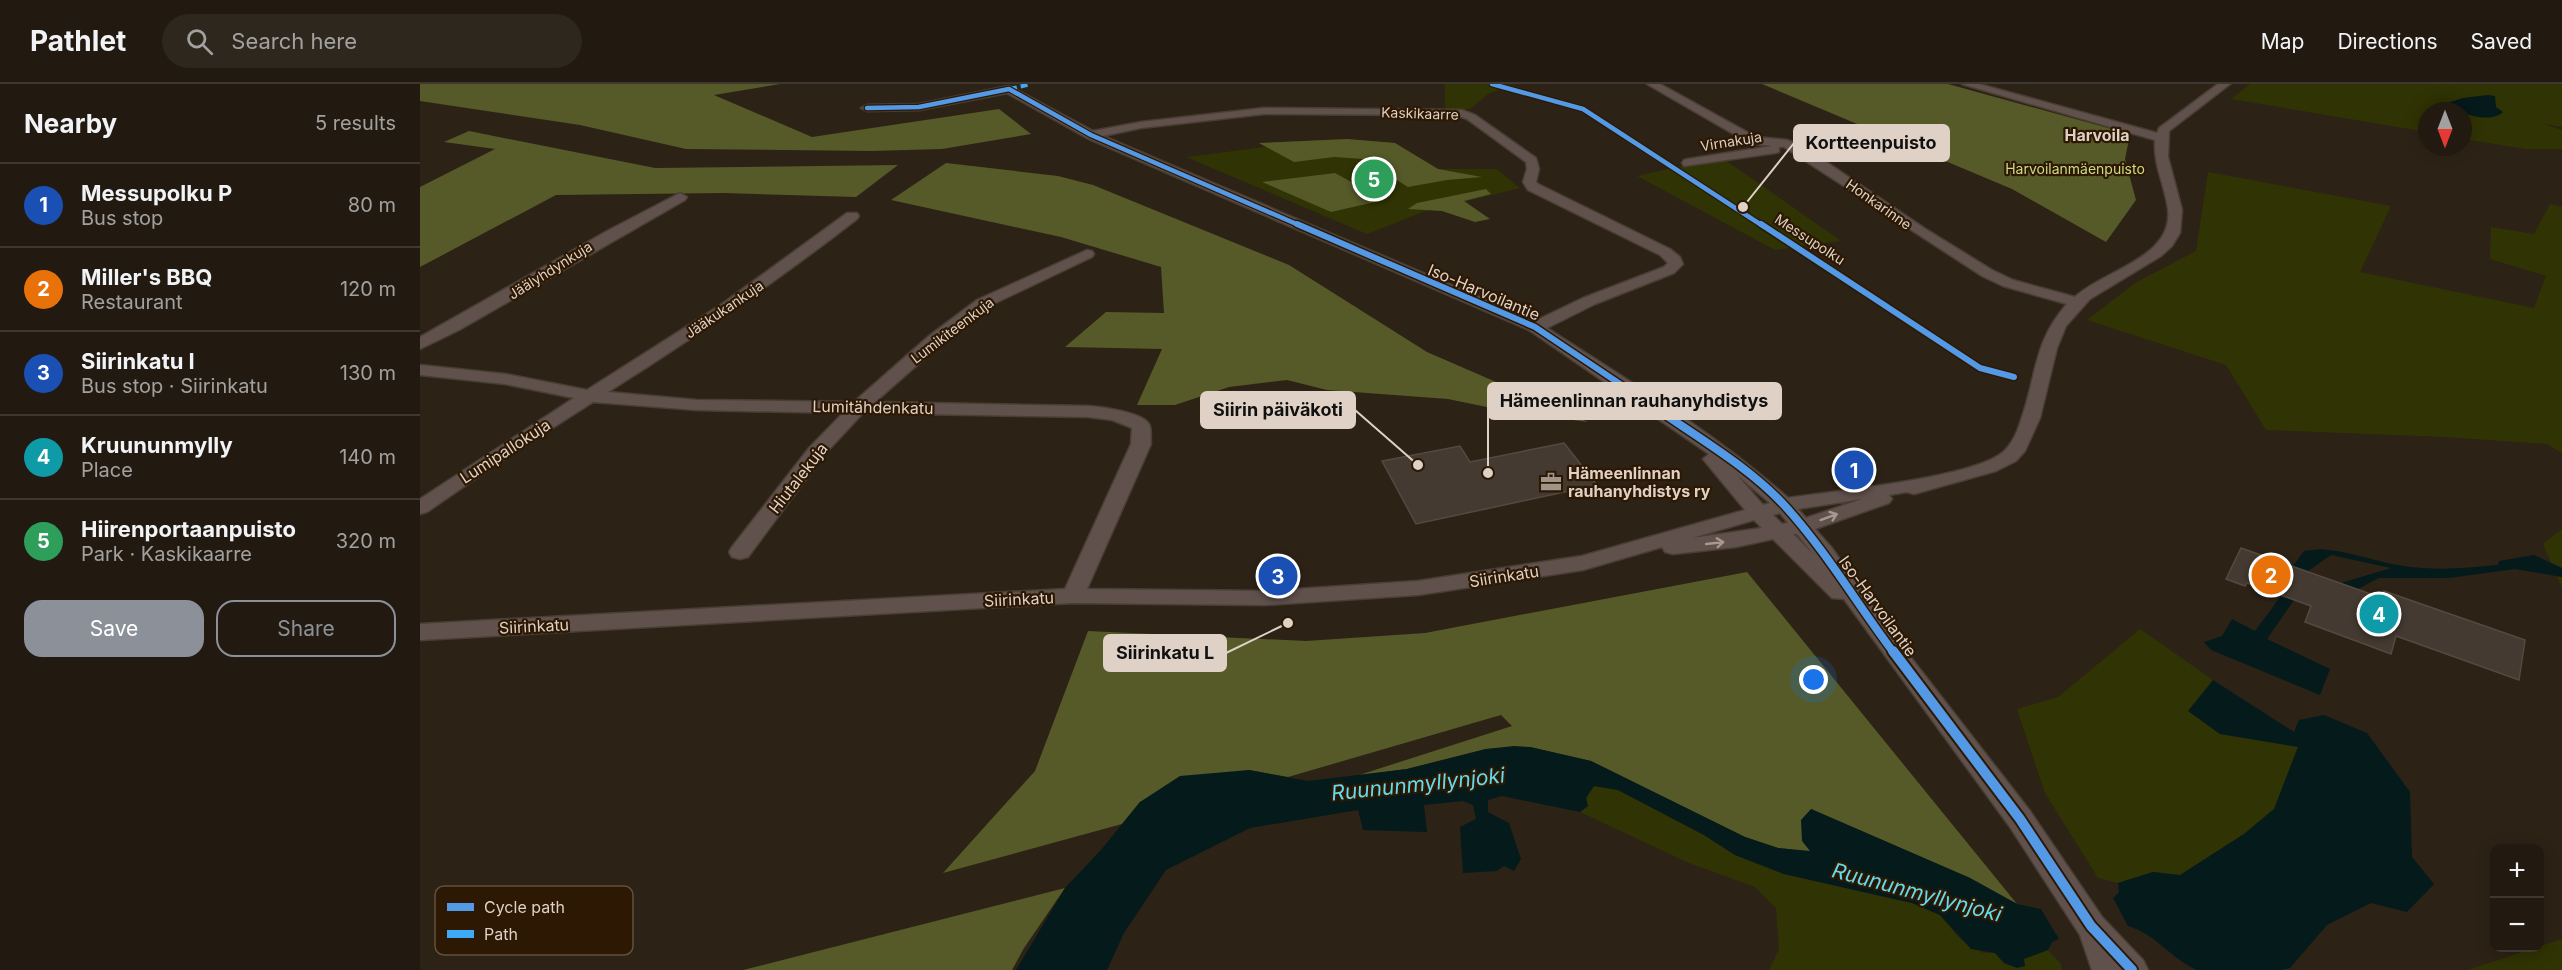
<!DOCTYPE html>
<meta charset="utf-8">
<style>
body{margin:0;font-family:Inter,sans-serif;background:#2e271e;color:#f1f3f6}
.controls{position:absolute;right:18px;bottom:18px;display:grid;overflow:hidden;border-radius:12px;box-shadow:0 3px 15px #0003}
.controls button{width:54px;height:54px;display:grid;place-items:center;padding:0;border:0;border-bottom:2px solid #3f3830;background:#221a10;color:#f1f3f6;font:30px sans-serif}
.compass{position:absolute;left:1998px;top:18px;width:54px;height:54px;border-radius:50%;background:#221a10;box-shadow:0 3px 15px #0003;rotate:180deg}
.you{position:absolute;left:1394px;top:596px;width:21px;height:21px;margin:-15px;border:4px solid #fff;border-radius:50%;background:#1a73e8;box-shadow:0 0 0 9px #1a73e833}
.badge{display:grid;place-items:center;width:39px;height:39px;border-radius:50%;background:#8c9099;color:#fff;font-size:20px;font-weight:700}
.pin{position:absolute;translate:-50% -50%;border:3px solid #fff;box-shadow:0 2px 6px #0006}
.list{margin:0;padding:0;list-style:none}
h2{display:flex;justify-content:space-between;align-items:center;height:78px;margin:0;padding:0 24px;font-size:26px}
h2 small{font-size:20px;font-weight:400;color:#a2a19f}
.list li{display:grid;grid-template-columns:39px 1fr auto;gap:18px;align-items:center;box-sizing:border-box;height:84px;padding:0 24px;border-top:2px solid #3f3830}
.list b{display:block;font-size:22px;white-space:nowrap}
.list p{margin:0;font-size:20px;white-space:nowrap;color:#a2a19f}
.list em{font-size:20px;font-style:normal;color:#a2a19f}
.actions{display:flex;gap:12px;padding:18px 24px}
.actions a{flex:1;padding:14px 0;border:2px solid #8c9099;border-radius:18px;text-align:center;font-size:21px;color:#8c9099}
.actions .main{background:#8c9099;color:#fff}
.icon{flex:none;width:33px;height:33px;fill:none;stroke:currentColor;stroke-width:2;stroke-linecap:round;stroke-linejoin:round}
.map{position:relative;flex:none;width:2142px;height:886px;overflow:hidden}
header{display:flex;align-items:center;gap:36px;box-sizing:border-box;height:84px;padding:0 30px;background:#221a10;border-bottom:2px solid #3f3830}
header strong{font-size:28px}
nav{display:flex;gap:33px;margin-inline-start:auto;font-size:21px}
.search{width:420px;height:54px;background:#2e271e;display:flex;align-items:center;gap:15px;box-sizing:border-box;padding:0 21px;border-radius:33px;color:#a2a19f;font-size:22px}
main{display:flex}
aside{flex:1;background:#221a10}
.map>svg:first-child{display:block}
.green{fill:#303303}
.forest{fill:#555a28}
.water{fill:#051a1b}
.building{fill:#443a31;stroke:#544a40;stroke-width:1.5}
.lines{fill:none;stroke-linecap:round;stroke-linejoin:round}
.minor-casing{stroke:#483e34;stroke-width:3}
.minor{fill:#60514d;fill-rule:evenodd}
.quiet{stroke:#3fa9f5;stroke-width:4;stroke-dasharray:7 4;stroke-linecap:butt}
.cycleway-far3-casing{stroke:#2c1803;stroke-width:7}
.cycleway-far2-casing{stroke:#2c1803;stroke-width:9}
.cycleway-far1-casing{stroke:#2c1803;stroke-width:11}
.cycleway-casing{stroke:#2c1803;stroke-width:14}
.cycleway-far3{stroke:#5399e6;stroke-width:4.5}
.cycleway-far2{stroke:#5399e6;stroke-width:6}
.cycleway-far1{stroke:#5399e6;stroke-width:8}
.cycleway{stroke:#5399e6;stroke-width:10}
.oneway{stroke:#a6978f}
.labels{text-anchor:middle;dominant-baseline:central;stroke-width:4.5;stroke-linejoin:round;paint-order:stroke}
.far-street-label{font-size:14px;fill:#dfd1c5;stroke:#2c1803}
.far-park-label{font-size:14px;fill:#cedb86;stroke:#2c1803}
.far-quarter-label{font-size:16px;font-weight:bold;fill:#dfd1c5;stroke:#2c1803}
.street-label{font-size:16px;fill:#dfd1c5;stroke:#2c1803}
.poi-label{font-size:16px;font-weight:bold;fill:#dfd1c5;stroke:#2c1803;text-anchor:start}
.near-water-label{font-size:21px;font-style:italic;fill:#64dbec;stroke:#2c1803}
.key{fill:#2c1803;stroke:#62503d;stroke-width:1.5}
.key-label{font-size:16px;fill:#dfd1c5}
.leader{fill:none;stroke:#dfd1c5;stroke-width:2}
.callout-dot{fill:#dfd1c5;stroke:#2c1803;stroke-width:2}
.callout{fill:#dfd1c5;stroke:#dfd1c5;stroke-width:2}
.callout-label{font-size:18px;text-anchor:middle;font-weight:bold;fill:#111}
</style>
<header>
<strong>Pathlet</strong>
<div class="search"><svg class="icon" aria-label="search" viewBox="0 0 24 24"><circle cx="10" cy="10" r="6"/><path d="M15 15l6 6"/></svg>Search here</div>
<nav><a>Map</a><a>Directions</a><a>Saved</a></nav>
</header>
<main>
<aside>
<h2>Nearby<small>5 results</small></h2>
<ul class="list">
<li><span class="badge" style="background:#1a4fb4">1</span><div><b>Messupolku P</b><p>Bus stop</p></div><em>80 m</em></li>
<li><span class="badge" style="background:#e8710a">2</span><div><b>Miller's BBQ</b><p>Restaurant</p></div><em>120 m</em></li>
<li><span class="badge" style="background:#1a4fb4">3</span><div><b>Siirinkatu I</b><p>Bus stop · Siirinkatu</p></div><em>130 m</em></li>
<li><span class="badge" style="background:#0f9aa8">4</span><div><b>Kruununmylly</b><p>Place</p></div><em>140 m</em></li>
<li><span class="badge" style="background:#2e9e5b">5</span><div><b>Hiirenportaanpuisto</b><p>Park · Kaskikaarre</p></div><em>320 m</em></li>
</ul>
<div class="actions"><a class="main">Save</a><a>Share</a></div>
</aside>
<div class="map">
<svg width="2142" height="886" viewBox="0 0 2142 886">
<rect width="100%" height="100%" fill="#2d2216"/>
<g class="green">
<polygon points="1025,0 1094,0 1068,10 1050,25 1025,25"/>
<polygon points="1830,0 2142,0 2142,43 2123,40 2142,46 2142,65 2106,65 2043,55 2043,27 2007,27 2007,48 1811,15"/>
<polygon points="927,55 975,59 1018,85 1077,85 1100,104 1003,128 947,150 766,73 845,63 839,59"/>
<polygon points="1301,73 1417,154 1420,157 1355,166 1217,92"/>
<polygon points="1788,88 1971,122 1940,188 2114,224 2126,192 2070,175 2071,143 2114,150 2130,120 2142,123 2142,369 2127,360 2024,353 1846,346 1806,281 1667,236 1715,199 1776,167"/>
<polygon points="2142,445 2142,504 2123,460"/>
<polygon points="1720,545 1793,596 1769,627 1800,650 1878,663 1854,725 1824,750 1760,791 1733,788 1698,799 1678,794 1625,709 1597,625 1638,613"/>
<polygon points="1174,702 1198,706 1284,751 1315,771 1364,790 1492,819 1520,831 1539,854 1563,869 1575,869 1584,879 1628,866 1641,880 1642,886 1349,886 1359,865 1356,824 1335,803 1269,779 1160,728 1168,722 1166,714"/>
<polygon points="2142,855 2142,886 2048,886"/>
</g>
<g class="forest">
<polygon points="0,0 360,0 294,11 392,53 579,25 611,50 522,65 451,67 266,65 160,41 0,17"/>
<polygon points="1342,0 1528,0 1710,50 1705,75 1716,116 1686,158 1592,105"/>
<polygon points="49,47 235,84 478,81 436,113 303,109 136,111 0,183 0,103 75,65 24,58"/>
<polygon points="927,55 975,59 1018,85 1062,93 1027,96 988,103 943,75 914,73 874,78 839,59"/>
<polygon points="526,79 638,92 673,101 869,181 1007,268 1168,338 1086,327 1028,315 907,306 867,296 809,303 755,321 717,321 742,265 645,263 686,228 744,229 741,183 641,153 471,116"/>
<polygon points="915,89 964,116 911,128 842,98"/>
<polygon points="1066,105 1071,110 1044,117 1070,135 1055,138 1022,127 988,125 997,119"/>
<polygon points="1327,488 1597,820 1550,794 1391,725 1391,768 1358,764 1325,753 1171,677 1110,663 1066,665 987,685 936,692 1092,642 1081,631 868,693 829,686 720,718 702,740 523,789 615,687 668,547 886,557 1005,549"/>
<polygon points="645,804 604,864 592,886 323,886"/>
</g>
<g class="water">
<path d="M2068 11 2075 12 2076 23 2083 28C2070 41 2036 28 2024 20L2043 14Z"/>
<path d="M1901 465C1930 467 1956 478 1984 482 2016 487 2047 484 2078 481L2079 477 2114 471 2142 484V493L2095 485 2029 494H1959L1938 505 1921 499 1971 484 1911 471 1888 487 1873 482 1884 467Z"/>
<polygon points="1861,512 1874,516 1847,555 1910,585 1900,611 1791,566 1784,558 1802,552 1812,535 1835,547"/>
<path d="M1793 596 1874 648 1879 636 1904 631 1947 649 1990 708 1992 773 2014 800 1987 828 1951 819 1907 841 1870 884 1861 886H1777C1751 875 1736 850 1708 842L1693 814 1699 808 1698 799 1733 788 1760 791 1824 750 1854 725 1878 663 1800 650 1768 627Z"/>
<polygon points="1094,662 1110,663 1171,677 1325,753 1358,764 1390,767 1382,757 1381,736 1391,725 1550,794 1597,820 1621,825 1639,855 1632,858 1628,866 1604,875 1605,882 1597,884 1584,879 1575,869 1551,865 1520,831 1492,819 1364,790 1315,771 1284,751 1198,706 1174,702 1166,714 1168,722 1160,728 1082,712 1068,716 1068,728 1089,739 1101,775 1094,787 1084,782 1077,787 1043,789 1040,743 1056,735 1053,721 1043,717 1004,721 1007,748 943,746 938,726 830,744 746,786 704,849 687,886 596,886 645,804 681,766 720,718 760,692 829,686 888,697 987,685 1066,665"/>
</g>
<g class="building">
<polygon points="1144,359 1177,401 996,440 962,377 1040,362 1050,378"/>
<polygon points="1821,464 1962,514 1964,507 2105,556 2099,596 1976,552 1971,570 1885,538 1891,522 1827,499 1825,502 1806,495"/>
</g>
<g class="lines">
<defs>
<g id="minor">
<path d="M1227 0H1240L1336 53 1367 56 1384 63 1504 144 1572 186 1593 196 1655 213C1684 186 1754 174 1748 125 1745 102 1733 80 1735 56L1542 0H1559L1737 49 1739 44 1798 0H1810L1749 47 1748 73 1762 126 1760 149 1752 162 1741 172 1670 215 1646 242 1637 264 1620 334 1605 367 1596 377 1576 387 1494 410 1487 408 1469 411 1472 415 1469 419 1395 445 1412 464 1461 535 1610 727 1682 833 1723 876 1728 886H1672L1660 851 1590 743 1424 515 1412 514 1353 455 1316 463 1253 470 1245 468 1242 463 1163 486 998 511 846 521 653 519 0 556V540L645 505 711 360 712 344 692 336 668 333 443 329 403 372 328 473 320 475 312 473 309 468 312 463 389 364 423 329 277 326 173 318 78 379 7 428 0 430V415L154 314 85 300 0 291V281L85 290 167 306 302 220 427 129H437L439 132 437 135C357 197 274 254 188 308L277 316 434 318 509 252 557 216 667 166 672 167 674 170 672 173 569 222 521 260 455 318 668 322C682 323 722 328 729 340 732 345 730 354 731 360L667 505 846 507 998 497 1162 472 1325 426 1283 375 1289 370 1109 246 667 54 587 9 499 26 447 27 441 24 447 21 499 20 589 2 673 47 721 38 844 24 1042 26 1055 31 1116 74 1119 85 1116 98 1118 100 1250 165 1260 173 1263 180 1254 189 1175 220 1127 244C1209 297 1295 349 1368 414 1414 407 1551 394 1582 369 1593 360 1598 346 1602 333 1617 289 1614 257 1647 220L1583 202 1562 192 1364 63H1359V68L1355 69 1264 82 1262 79 1264 76 1268 75 1352 62 1329 59ZM844 30 1036 31 1047 35 1106 78 1107 85 1103 98 1108 106 1240 171 1248 179 1244 183 1163 214 1115 237 683 52 721 44ZM1317 391 1350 419 1343 421ZM1442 415 1386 434 1378 425ZM1360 429 1368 439 1362 440 1353 431ZM1334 436 1342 444 1272 454ZM1373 450H1377L1394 471Z"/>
<polygon points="260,109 267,113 265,116 39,246 0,265 0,253 189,146"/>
</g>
</defs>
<use href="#minor" class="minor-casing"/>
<use href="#minor" class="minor"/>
<polyline class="quiet" points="590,5 611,0"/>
<defs>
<g id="cycleway-far3">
<polyline points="1072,0 1163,25 1343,142"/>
<polyline points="447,24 499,23 589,5 671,51 881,142"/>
</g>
<g id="cycleway-far2">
<polyline points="877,140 1115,243 1239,326"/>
<polyline points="1341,140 1560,284 1594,293"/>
</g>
<path id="cycleway-far1" d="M1237 325C1280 355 1329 383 1365 422 1406 467 1437 520 1474 569"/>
<polyline id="cycleway" points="1473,567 1600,735 1671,842 1712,886"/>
</defs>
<use href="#cycleway-far3" class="cycleway-far3-casing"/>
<use href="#cycleway-far2" class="cycleway-far2-casing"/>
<use href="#cycleway-far1" class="cycleway-far1-casing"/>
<use href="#cycleway" class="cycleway-casing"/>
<use href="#cycleway-far3" class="cycleway-far3"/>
<use href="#cycleway-far2" class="cycleway-far2"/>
<use href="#cycleway-far1" class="cycleway-far1"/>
<use href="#cycleway" class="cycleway"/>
</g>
<defs><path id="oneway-shaft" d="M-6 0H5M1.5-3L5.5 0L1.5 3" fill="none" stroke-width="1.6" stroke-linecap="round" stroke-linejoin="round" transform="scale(1.5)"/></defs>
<g class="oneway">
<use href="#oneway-shaft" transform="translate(1409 433) rotate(-20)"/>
<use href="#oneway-shaft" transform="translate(1295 459) rotate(-6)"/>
</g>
<defs>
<symbol id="office-bare" viewBox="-9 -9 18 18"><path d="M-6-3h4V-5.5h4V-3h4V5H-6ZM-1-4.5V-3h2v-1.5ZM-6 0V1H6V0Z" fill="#a19488" stroke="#2c1803" stroke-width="2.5" paint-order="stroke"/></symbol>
</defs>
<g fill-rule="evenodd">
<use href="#office-bare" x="1116" y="383" width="30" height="30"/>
</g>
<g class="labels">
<g class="far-street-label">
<text transform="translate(1000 29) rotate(2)">Kaskikaarre</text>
<text transform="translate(1311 57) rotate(-9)">Virnakuja</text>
<text transform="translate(1459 120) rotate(35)">Honkarinne</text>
<text transform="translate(1390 155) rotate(33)">Messupolku</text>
<text transform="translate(130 186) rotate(-32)">Jäälyhdynkuja</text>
<text transform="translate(304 225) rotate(-34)">Jääkukankuja</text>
<text transform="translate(532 246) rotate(-37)">Lumikiteenkuja</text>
</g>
<g class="far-park-label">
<text x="1655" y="84">Harvoilanmäenpuisto</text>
</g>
<g class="far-quarter-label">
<text x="1677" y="51">Harvoila</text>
</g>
<g class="street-label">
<text transform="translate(1064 208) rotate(23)">Iso-Harvoilantie</text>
<text transform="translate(453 323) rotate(1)">Lumitähdenkatu</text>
<text transform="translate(85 367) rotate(-33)">Lumipallokuja</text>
<text transform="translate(378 394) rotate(-52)">Hiutalekuja</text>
<text transform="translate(1084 492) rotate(-9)">Siirinkatu</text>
<text transform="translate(599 515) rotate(-3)">Siirinkatu</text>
<text transform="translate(1458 522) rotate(54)">Iso-Harvoilantie</text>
<text transform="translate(114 542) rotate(-3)">Siirinkatu</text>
</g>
<g class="poi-label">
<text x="1148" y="389">Hämeenlinnan<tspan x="1148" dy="18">rauhanyhdistys ry</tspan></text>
</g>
<g class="near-water-label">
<text transform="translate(998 700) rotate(-6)">Ruununmyllynjoki</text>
<text transform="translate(1497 808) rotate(15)">Ruununmyllynjoki</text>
</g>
</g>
<rect x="15" y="802" width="198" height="69" rx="9" class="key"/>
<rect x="27" y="819" width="27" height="8" fill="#5399e6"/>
<rect x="27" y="846" width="27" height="8" fill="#3fa9f5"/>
<g class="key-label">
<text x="64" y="829">Cycle path</text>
<text x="64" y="856">Path</text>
</g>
<path class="leader" d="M1323 123L1374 59M1068 389L1068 317M998 381L935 326M868 539L806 569"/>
<g class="callout-dot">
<circle cx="1323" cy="123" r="6"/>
<circle cx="1068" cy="389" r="6"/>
<circle cx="998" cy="381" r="6"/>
<circle cx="868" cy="539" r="6"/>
</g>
<g class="callout">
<rect x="1374" y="41" width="155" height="36" rx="6"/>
<rect x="1068" y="299" width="293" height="36" rx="6"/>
<rect x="781" y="308" width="154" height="36" rx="6"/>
<rect x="684" y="551" width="122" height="36" rx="6"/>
</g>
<g class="callout-label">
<text x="1451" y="65">Kortteenpuisto</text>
<text x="1214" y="323">Hämeenlinnan rauhanyhdistys</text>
<text x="858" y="332">Siirin päiväkoti</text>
<text x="745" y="575">Siirinkatu L</text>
</g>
</svg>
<div class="controls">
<button>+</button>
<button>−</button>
</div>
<svg class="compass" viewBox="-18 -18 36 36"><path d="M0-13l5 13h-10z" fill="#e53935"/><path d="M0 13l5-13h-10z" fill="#a2a19f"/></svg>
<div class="you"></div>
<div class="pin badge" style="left:1434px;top:386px;background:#1a4fb4">1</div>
<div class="pin badge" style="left:1851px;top:491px;background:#e8710a">2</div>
<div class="pin badge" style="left:858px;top:492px;background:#1a4fb4">3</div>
<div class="pin badge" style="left:1959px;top:530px;background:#0f9aa8">4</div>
<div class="pin badge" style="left:954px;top:95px;background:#2e9e5b">5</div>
</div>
</main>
